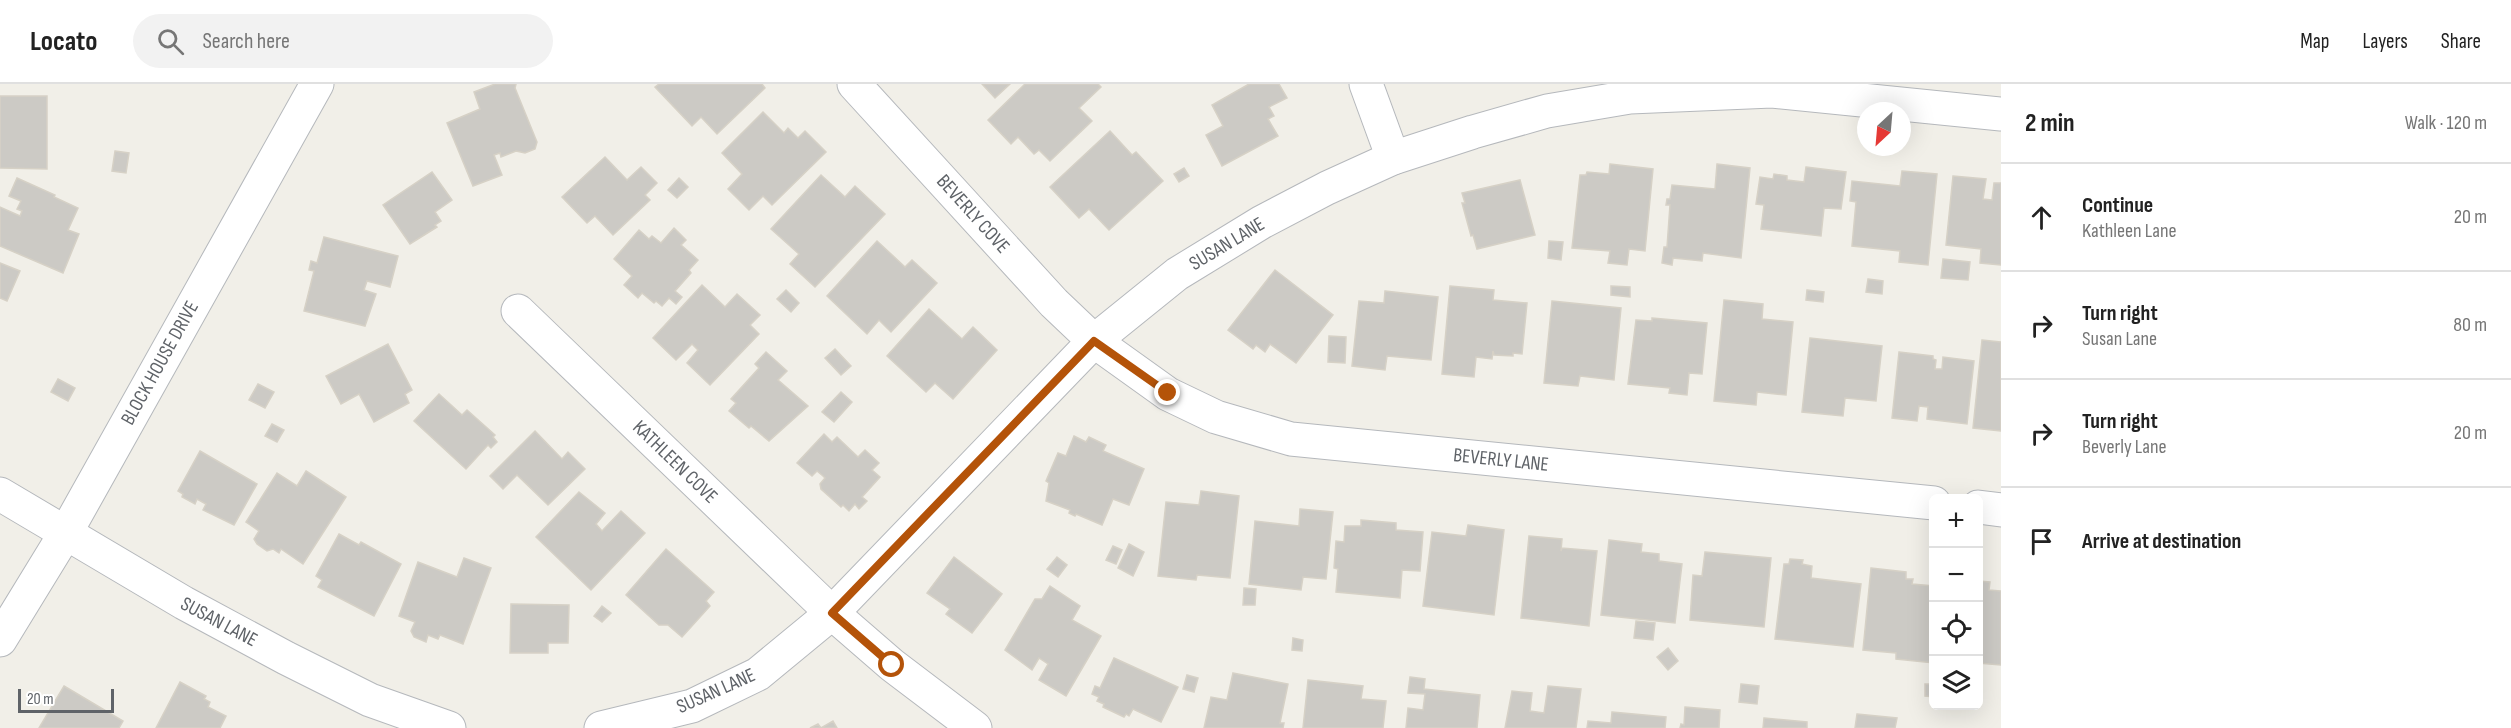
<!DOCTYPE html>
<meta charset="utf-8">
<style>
body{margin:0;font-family:"Sofia Sans Condensed",sans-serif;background:#f2f2f2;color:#222}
.controls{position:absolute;right:18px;bottom:18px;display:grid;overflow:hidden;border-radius:9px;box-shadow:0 6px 24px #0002}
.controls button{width:54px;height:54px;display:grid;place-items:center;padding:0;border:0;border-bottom:2px solid #e0e0e0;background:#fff;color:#222;font:30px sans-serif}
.compass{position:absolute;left:1857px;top:18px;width:54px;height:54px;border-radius:50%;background:#fff;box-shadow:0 6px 24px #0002;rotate:206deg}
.scale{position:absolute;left:18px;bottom:15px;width:96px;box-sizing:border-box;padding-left:6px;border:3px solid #5f6368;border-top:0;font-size:16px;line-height:21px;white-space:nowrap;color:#5f6368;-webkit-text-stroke:4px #fff;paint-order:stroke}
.stop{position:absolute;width:18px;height:18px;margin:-14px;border:4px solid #b45309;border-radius:50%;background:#fff}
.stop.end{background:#b45309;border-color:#fff;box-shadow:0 2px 6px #0008}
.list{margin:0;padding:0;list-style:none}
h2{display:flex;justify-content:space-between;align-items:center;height:78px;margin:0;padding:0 24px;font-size:26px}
h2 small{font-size:20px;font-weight:400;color:#767676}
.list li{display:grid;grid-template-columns:39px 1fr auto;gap:18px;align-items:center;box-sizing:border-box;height:108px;padding:0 24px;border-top:2px solid #e0e0e0}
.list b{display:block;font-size:22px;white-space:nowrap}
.list p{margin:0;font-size:20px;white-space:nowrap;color:#767676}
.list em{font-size:20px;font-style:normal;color:#767676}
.icon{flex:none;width:33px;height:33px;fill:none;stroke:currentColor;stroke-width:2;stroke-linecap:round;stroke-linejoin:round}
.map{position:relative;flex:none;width:2001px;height:644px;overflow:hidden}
header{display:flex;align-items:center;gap:36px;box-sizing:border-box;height:84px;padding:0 30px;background:#fff;border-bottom:2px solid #e0e0e0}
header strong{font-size:28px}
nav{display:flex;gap:33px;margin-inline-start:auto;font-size:21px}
.search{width:420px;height:54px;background:#f2f2f2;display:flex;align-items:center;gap:15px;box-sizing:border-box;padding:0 21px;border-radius:33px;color:#767676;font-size:22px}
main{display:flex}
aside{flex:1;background:#fff}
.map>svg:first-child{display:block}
.building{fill:#cccac5;stroke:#d6d1c6;stroke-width:1.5}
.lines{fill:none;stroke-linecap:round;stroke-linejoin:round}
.minor-casing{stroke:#b5b8bc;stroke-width:35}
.minor{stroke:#fff;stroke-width:33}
.route{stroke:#b45309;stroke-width:8}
.labels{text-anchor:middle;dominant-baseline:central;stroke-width:6;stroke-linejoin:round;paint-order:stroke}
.street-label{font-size:20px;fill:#5f6368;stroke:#fff}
</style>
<header>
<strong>Locato</strong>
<div class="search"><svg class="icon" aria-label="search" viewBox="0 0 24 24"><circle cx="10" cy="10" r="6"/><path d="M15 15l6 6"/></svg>Search here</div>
<nav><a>Map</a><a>Layers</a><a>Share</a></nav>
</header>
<main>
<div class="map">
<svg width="2001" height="644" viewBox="0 0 2001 644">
<rect width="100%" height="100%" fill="#f1efe8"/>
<g class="building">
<polygon points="495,0 516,0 515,4 537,58 535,65 525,69 516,67 501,73 500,69 494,71 502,91 473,102 447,39 480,25 474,8"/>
<polygon points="659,0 762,0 765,4 717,50 701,33 692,42 655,3"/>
<polygon points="982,0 1010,0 995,14"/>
<polygon points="1025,0 1098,0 1101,3 1079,24 1092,37 1050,77 1039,66 1034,70 1018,53 1011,60 988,36"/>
<polygon points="1249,0 1279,0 1287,14 1269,23 1274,32 1268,35 1278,52 1222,82 1206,51 1223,42 1212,21"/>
<polygon points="0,12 47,12 47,85 0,84"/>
<polygon points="763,28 784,49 788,44 798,54 805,47 826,68 772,121 763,112 749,126 728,105 742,90 722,69"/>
<polygon points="1110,47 1132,71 1136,68 1163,97 1109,146 1089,125 1079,134 1050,103"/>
<polygon points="115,67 129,69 126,89 112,87"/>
<polygon points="605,73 627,96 641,83 657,99 645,111 650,116 613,151 595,132 587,139 562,113"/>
<polygon points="1610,80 1653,85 1645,167 1629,165 1627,181 1608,179 1610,167 1572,164 1580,91 1586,91 1587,88 1609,90"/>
<polygon points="1717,80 1750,84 1741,174 1703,169 1702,177 1673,174 1672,181 1662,179 1664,163 1667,163 1670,121 1666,121 1667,115 1670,115 1672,101 1715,105"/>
<polygon points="1806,83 1846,88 1841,125 1824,124 1821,152 1761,145 1764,121 1756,120 1760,93 1773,95 1774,90 1787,92 1787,96 1804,98"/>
<polygon points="1184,84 1189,92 1179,98 1174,90"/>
<polygon points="1902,87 1937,90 1928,181 1899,178 1900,167 1852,162 1856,118 1850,117 1852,97 1900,102"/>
<polygon points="432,88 452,116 435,128 441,137 435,141 437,143 410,160 383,121"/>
<polygon points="821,91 845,113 855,102 885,130 815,203 790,180 799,170 771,145"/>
<polygon points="1953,92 1986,95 1983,115 1992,116 1994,99 2001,99 2001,181 1980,179 1981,165 1946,161"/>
<polygon points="17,94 55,111 54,113 78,124 68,146 79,150 63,189 0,162 0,123 20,132 22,127 17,125 21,117 9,112"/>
<polygon points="679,94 688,103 677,114 668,106"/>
<polygon points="1520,96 1535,151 1477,165 1473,151 1471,152 1462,119 1465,119 1462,109"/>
<polygon points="674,144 686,156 681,161 698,176 689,186 691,189 675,207 682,213 676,220 669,214 662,222 656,217 654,219 642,209 638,214 624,201 632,192 614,175 639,146 649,155 652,152 661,159"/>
<polygon points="324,153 398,172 390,203 367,197 364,206 376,210 365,242 304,227 314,187 309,186 311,177 317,179"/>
<polygon points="877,157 905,183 912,176 937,199 891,248 879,236 867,250 827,212"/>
<polygon points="1549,157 1563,158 1561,176 1548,174"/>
<polygon points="1943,175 1970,178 1968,196 1941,194"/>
<polygon points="0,179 20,187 7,217 0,214"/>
<polygon points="1275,186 1333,231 1296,279 1270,260 1265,268 1256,261 1253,265 1228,246"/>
<polygon points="1868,195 1883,197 1882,210 1866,208"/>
<polygon points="702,201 725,223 737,210 760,231 750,241 759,250 710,301 687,279 698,266 692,260 676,276 653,254"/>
<polygon points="1450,202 1494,206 1493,216 1527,219 1522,270 1513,269 1513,272 1494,271 1493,267 1492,275 1476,273 1474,293 1442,290"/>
<polygon points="1611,202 1630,203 1630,213 1611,211"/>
<polygon points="786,206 799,219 791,228 777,215"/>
<polygon points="1807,206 1824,208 1823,218 1806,216"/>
<polygon points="1385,207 1438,213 1431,276 1387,272 1385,286 1352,282 1359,217 1384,219"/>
<polygon points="1724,216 1763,220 1762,235 1793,238 1786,311 1757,308 1756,321 1714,317"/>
<polygon points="1552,217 1621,224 1614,296 1580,292 1578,302 1544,299"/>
<polygon points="929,225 962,255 973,243 997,266 953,315 935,299 926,308 887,272"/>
<polygon points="1652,234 1707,239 1702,290 1689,289 1687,311 1669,309 1670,304 1628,300 1636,236 1652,237"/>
<polygon points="1329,252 1346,253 1345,279 1328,278"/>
<polygon points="1810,254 1882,262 1876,317 1845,314 1843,332 1802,328"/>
<polygon points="1982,256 2001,258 2001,347 1973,344"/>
<polygon points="388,260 412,306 405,310 409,319 374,338 359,310 341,320 326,292"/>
<polygon points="835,265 851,282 841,291 825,274"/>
<polygon points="766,268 787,287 778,296 808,322 769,357 751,342 749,344 729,327 736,319 731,315 759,284 755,280"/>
<polygon points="1899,268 1933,272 1933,275 1936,276 1935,285 1942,285 1943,273 1974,277 1967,340 1927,335 1928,323 1919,322 1917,337 1892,334"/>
<polygon points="58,295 75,304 68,317 51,308"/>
<polygon points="258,300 274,308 265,324 249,316"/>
<polygon points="841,308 852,318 834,338 822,328"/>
<polygon points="439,310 462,331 467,326 495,351 493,353 497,358 491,364 488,361 466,385 414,337"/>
<polygon points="272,340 284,346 277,358 265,352"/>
<polygon points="535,347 562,375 568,368 585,385 548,421 517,391 503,405 490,392"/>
<polygon points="824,350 832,358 837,353 858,373 865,366 879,379 872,386 880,393 862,413 867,417 859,425 855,420 849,427 843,421 841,423 821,405 820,400 825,394 823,392 817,387 812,392 797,379"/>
<polygon points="1074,352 1086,358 1089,353 1106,361 1103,367 1144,385 1129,421 1113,415 1102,441 1076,430 1075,432 1069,429 1070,426 1046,417 1049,399 1046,397 1058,369 1066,372"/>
<polygon points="200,367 257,400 234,441 203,426 206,420 197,415 195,420 182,413 183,410 178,407"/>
<polygon points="306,387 346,413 303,480 281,465 279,469 273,465 267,467 257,460 254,455 259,447 246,438 277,389 297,402"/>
<polygon points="1201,407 1239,412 1230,494 1197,491 1196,496 1158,492 1166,418 1199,421"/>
<polygon points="579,408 605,429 596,440 602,447 621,427 645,449 591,506 536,453"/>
<polygon points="1300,425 1333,428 1326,495 1303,493 1301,506 1249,500 1255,437 1299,442"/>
<polygon points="1361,436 1396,439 1396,446 1423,448 1420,487 1402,486 1400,514 1336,508 1338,485 1334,484 1336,457 1344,458 1345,442 1361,442"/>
<polygon points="1468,441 1504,446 1494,531 1423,522 1432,448 1466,452"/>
<polygon points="339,450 359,461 361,458 401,480 374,532 318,503 322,496 316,492"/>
<polygon points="1529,452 1562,455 1561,467 1562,464 1597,467 1589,542 1521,534"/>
<polygon points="1609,456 1642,460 1641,468 1659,470 1659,477 1682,480 1675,539 1601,531"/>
<polygon points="1129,460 1144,468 1133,492 1118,484"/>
<polygon points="1113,462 1122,466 1116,480 1106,476"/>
<polygon points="666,465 714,508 706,517 710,522 682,553 668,541 659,541 626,511"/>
<polygon points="1705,468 1771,474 1764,543 1690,536 1693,491 1702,492"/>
<polygon points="954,473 1002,510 972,549 946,530 950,525 927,509"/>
<polygon points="1057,473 1067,481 1058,493 1047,485"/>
<polygon points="464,474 491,484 463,560 440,551 438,555 428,551 426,558 414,553 411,547 415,538 399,532 418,478 457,493"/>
<polygon points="1790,475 1803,476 1802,480 1812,482 1811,494 1861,500 1853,563 1775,555 1784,480 1789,480"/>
<polygon points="1871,484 1906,488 1906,495 1913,495 1912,500 1934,502 1934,579 1896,575 1896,569 1863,566"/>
<polygon points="1978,497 1990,498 1989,506 2001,507 2001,581 1978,579"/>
<polygon points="1050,502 1080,522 1072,536 1101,552 1066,612 1039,596 1048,580 1039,574 1032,586 1005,566 1035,515 1042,515"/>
<polygon points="1244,504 1256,505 1255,521 1243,521"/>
<polygon points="511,520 569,521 568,559 548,559 548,569 510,569"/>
<polygon points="602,522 611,529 602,538 594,532"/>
<polygon points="1636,537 1655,539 1653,556 1634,554"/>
<polygon points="1293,554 1303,556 1302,567 1292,566"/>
<polygon points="1668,564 1678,577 1668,586 1657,573"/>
<polygon points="1114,574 1178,603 1161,638 1133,625 1129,632 1126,630 1124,633 1103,623 1104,620 1097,617 1099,613 1092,610 1095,602 1100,604"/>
<polygon points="1233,589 1288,600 1280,639 1284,639 1283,644 1204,644 1211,613 1227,616"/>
<polygon points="1187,591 1198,594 1194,608 1183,605"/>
<polygon points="1410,593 1425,595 1424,605 1480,611 1477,644 1406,644 1408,624 1423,626 1425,610 1408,609"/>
<polygon points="1308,596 1363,602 1361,615 1386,617 1383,644 1303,644"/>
<polygon points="180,598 206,612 204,615 210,618 208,623 226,632 220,644 156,644"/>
<polygon points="1741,600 1759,602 1757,620 1739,618"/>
<polygon points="1925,600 1934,600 1934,613 1925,612"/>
<polygon points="64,602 123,637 119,644 39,644"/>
<polygon points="1548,602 1581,605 1576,644 1505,644 1512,607 1532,609 1530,627 1544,629"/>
<polygon points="1685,623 1720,626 1719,644 1680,644 1681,640 1684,641"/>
<polygon points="1612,628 1666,633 1665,644 1587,644 1588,637 1611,639"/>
<polygon points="1857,630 1897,634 1895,644 1855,644"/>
<polygon points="1764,634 1807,638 1807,644 1763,644"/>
<polygon points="833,637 837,644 810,644 818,640 821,644"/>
</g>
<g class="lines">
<defs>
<g id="minor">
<polyline points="854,0 1054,219 1094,257 1168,310 1216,333 1291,355 1934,419"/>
<polyline points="1366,0 1393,74"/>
<polyline points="518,227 832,529 892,581 975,644"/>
<polyline points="0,410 184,519 286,574 370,616 449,644"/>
<polyline points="1978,423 2001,426"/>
<polyline points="0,556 65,450 317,0"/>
<polyline points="601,644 692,622 758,590 832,529 1094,257 1177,190 1262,138 1327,104 1393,74 1473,48 1547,27 1630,13 1772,7 2001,30"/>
</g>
</defs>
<use href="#minor" class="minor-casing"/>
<use href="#minor" class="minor"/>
</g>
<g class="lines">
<polyline class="route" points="892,581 832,529 1094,257 1168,309"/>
</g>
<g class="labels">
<g class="street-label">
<text transform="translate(973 130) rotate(48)">BEVERLY COVE</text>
<text transform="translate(1227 160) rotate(-31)">SUSAN LANE</text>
<text transform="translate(160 279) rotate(-61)">BLOCK HOUSE DRIVE</text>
<text transform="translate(1501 376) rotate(6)">BEVERLY LANE</text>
<text transform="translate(675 378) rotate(44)">KATHLEEN COVE</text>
<text transform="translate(219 538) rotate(28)">SUSAN LANE</text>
<text transform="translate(716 607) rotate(-24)">SUSAN LANE</text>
</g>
</g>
</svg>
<div class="controls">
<button>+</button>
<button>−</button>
<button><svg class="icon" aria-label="locate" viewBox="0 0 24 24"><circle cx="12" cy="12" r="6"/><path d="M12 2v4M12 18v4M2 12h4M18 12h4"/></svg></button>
<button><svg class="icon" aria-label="layers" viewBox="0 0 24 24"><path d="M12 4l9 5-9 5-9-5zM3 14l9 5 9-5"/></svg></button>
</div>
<svg class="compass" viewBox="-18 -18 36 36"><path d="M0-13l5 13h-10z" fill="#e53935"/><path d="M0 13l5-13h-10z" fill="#767676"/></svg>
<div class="scale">20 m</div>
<div class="stop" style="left:892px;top:581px"></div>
<div class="stop end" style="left:1168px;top:309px"></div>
</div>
<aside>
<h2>2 min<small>Walk · 120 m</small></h2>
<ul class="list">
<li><svg class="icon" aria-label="ahead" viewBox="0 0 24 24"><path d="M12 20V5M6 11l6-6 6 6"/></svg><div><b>Continue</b><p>Kathleen Lane</p></div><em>20 m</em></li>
<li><svg class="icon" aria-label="right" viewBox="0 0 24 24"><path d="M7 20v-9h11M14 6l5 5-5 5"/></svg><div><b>Turn right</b><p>Susan Lane</p></div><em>80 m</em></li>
<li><svg class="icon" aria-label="right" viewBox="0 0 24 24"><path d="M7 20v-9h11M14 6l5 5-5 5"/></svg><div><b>Turn right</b><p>Beverly Lane</p></div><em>20 m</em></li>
<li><svg class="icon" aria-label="arrive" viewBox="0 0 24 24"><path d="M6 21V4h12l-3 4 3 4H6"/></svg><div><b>Arrive at destination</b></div></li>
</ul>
</aside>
</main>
